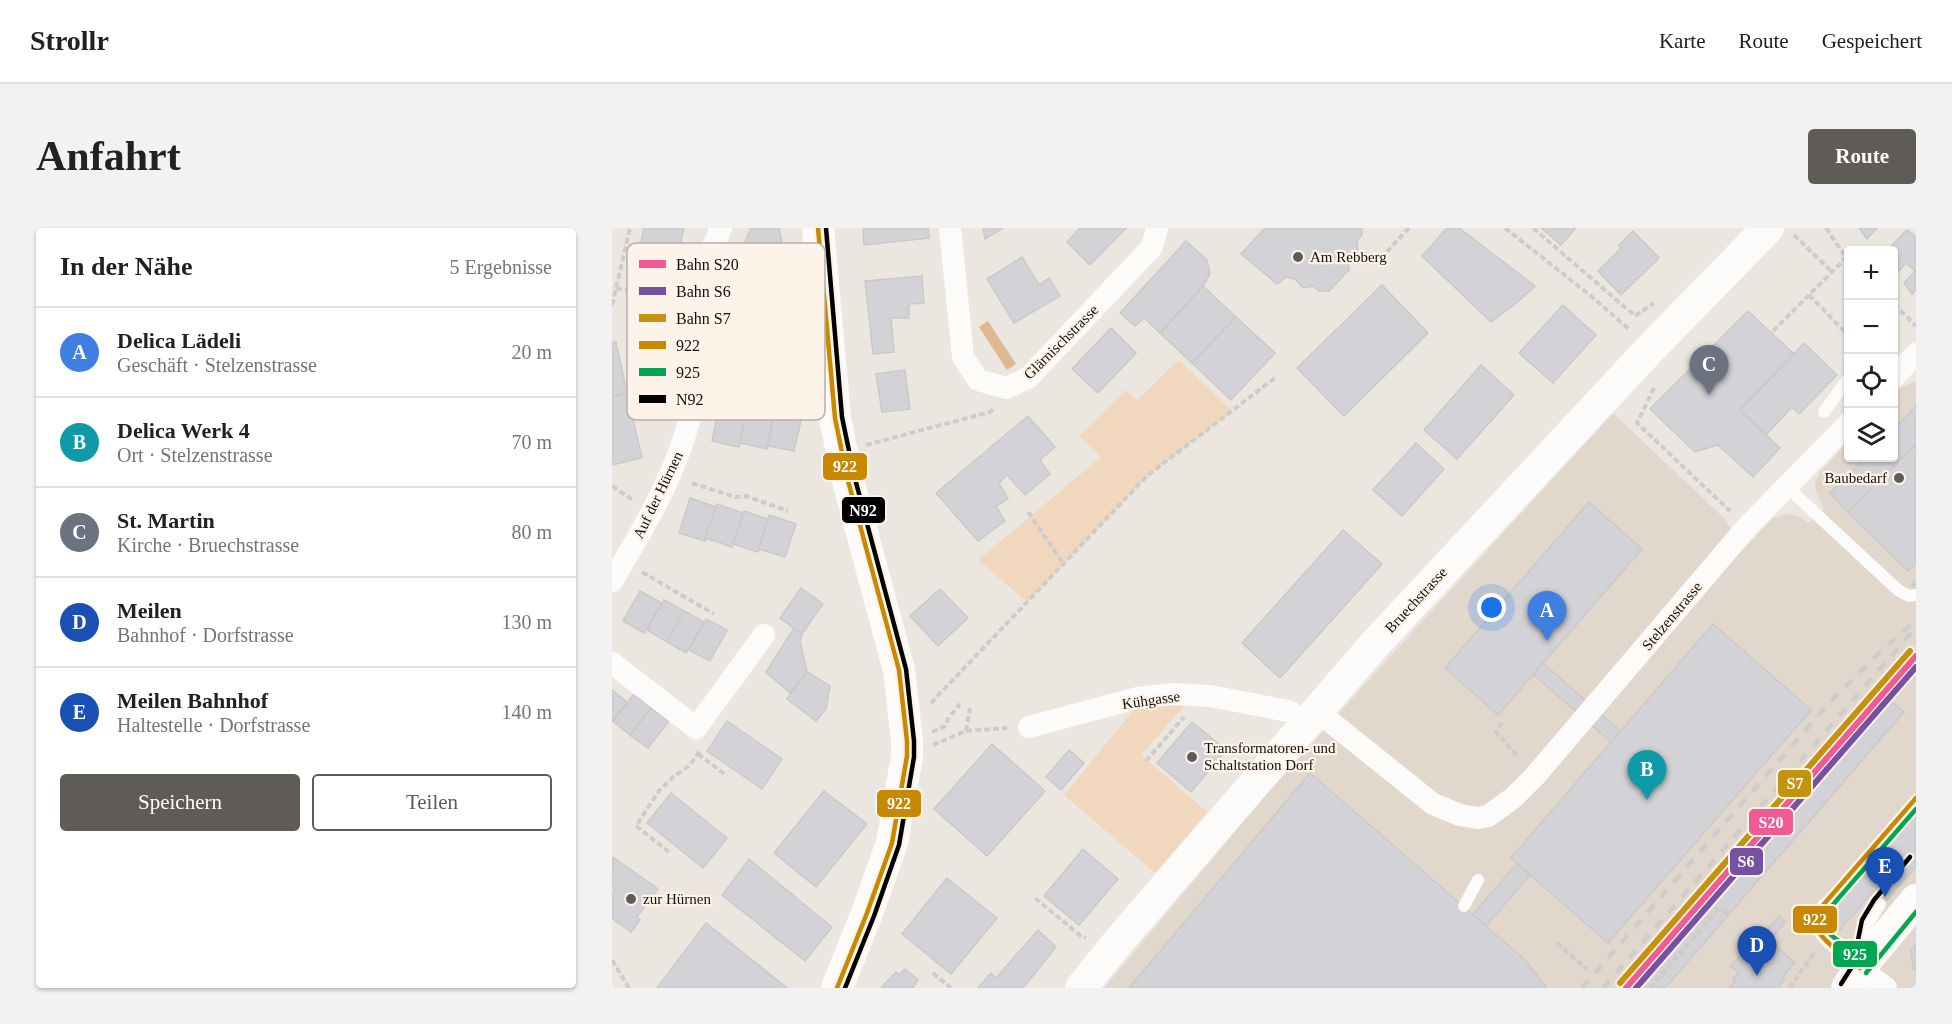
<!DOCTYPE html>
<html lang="de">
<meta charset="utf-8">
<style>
body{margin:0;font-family:Georgia,serif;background:#f2f2f2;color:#202124}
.controls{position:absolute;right:18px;top:18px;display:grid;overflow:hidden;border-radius:6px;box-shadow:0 2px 4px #0004}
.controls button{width:54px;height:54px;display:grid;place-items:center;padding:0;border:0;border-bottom:2px solid #e0e0e0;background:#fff;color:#202124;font:30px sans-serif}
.you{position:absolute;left:880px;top:380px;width:21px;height:21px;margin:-15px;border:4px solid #fff;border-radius:50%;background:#1a73e8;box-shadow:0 0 0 9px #1a73e833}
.badge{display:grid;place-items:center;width:39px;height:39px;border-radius:50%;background:#5f5b56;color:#fff;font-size:20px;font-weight:700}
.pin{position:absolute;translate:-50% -50px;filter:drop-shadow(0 2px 3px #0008)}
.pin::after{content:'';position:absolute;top:32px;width:21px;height:18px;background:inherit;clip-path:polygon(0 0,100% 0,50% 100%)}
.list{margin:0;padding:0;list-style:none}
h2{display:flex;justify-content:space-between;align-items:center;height:78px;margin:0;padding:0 24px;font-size:26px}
h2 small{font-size:20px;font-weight:400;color:#757577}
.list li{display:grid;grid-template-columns:39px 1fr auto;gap:18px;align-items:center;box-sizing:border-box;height:90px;padding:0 24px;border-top:2px solid #e0e0e0}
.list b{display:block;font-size:22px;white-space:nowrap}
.list p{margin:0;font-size:20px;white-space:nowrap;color:#757577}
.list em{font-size:20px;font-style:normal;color:#757577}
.actions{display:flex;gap:12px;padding:18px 24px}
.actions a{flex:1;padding:14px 0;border:2px solid #5f5b56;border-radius:6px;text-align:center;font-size:21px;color:#5f5b56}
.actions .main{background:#5f5b56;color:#fff}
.icon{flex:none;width:33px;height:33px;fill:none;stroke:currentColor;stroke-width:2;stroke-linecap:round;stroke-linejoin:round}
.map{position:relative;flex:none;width:1304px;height:760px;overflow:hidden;border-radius:6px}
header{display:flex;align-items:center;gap:36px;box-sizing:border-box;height:84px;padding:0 30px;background:#fff;border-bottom:2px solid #e0e0e0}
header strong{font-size:28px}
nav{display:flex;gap:33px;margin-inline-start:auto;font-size:21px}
.intro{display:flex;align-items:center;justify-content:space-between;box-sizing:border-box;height:144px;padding:0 36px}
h1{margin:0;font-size:42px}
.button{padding:15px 27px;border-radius:6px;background:#5f5b56;color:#fff;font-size:21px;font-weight:700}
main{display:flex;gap:36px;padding:0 36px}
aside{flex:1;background:#fff;border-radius:6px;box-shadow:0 2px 4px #0004}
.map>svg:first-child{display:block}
.built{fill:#e2d7cc}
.green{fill:#f0d7be}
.water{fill:#dfb892}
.building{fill:#d3d3d7;stroke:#cbc9c8;stroke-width:1.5}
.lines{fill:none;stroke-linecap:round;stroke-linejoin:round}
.path{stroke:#cecccb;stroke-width:4;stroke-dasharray:6 3;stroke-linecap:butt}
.lane{stroke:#fcfbfa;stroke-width:12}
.street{stroke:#fcfbfa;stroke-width:22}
.secondary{stroke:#fcfbfa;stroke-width:32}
.rail{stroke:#cecccc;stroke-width:4.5;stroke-dasharray:10 10;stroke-linecap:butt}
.bus-1-casing{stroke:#fdf3e9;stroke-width:9}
.bus-2-casing{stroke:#fdf3e9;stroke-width:9}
.bus-3-casing{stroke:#fdf3e9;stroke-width:9}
.bus-1{stroke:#c98802;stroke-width:4.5}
.bus-2{stroke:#00a651;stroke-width:4.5}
.bus-3{stroke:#000;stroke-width:4.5}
.rail-1-casing{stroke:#fdf3e9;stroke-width:10}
.rail-2-casing{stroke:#fdf3e9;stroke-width:10}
.rail-3-casing{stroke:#fdf3e9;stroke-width:10}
.rail-1{stroke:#f05b94;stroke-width:6}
.rail-2{stroke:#7751a1;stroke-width:6}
.rail-3{stroke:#c3920f;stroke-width:6}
.poi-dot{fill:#5f5b56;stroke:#fdf3e9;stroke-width:2}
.labels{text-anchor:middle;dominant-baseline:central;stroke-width:4.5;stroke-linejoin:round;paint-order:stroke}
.poi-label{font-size:15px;fill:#13100c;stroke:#fdf3e9;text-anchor:start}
.street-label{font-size:15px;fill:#13100c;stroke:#fdf3e9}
.key{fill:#fdf3e9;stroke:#b7afa7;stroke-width:1.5}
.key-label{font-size:16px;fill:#13100c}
.line-badge{stroke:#fdf3e9;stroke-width:2}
.badge-label{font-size:16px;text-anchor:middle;font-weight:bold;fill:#fff}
</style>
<header>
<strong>Strollr</strong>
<nav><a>Karte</a><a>Route</a><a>Gespeichert</a></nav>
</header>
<div class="intro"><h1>Anfahrt</h1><a class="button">Route</a></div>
<main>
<aside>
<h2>In der Nähe<small>5 Ergebnisse</small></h2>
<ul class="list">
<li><span class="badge" style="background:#3f7fe0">A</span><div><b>Delica Lädeli</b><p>Geschäft · Stelzenstrasse</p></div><em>20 m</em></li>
<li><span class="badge" style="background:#0f9aa8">B</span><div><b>Delica Werk 4</b><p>Ort · Stelzenstrasse</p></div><em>70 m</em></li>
<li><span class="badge" style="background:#6b7280">C</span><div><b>St. Martin</b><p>Kirche · Bruechstrasse</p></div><em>80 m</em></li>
<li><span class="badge" style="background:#1a4fb4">D</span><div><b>Meilen</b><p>Bahnhof · Dorfstrasse</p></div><em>130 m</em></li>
<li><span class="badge" style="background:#1a4fb4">E</span><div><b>Meilen Bahnhof</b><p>Haltestelle · Dorfstrasse</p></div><em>140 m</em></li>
</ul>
<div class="actions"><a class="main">Speichern</a><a>Teilen</a></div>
</aside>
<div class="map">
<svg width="1304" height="760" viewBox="0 0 1304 760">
<rect width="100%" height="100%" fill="#ece6e0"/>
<polygon class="built" points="1304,153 1304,760 492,760 653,568 764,444 1001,185 1114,292 1129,324 1161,290 1170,287 1179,286 1189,289 1196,295 1212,281 1204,264 1203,254 1207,245 1236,214 1236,230 1282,230 1282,167 1290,159"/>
<g class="green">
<polygon points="567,132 620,183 535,248 415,374 366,332 489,229 467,208 513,162 525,172"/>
<polygon points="574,476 529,527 595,584 543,645 452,567 524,479"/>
</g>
<polygon class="water" points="376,93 404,136 395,142 367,99"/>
<g class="building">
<polygon points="32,0 72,0 59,58 21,49"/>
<polygon points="139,0 167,0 173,30 162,33 130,35 129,23"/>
<polygon points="251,0 316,0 317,10 252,17"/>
<polygon points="371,0 391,0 373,11"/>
<polygon points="468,0 514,0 478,37 455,14"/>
<polygon points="653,0 750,0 750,7 745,12 746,23 736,32 737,42 717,63 707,63 702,58 691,60 683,51 674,49 665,56 629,26"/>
<polygon points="835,0 847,0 923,58 907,73 879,94 810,28"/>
<polygon points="929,0 964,0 949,17"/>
<polygon points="1247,0 1265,0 1255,11"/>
<polygon points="1295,2 1304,9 1304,62 1300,66 1292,55 1303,43 1294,35 1287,43 1282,38 1282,22 1275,22"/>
<polygon points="1021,3 1047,30 1009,67 986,43 1009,20 1007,17"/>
<polygon points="574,13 595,32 598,46 591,58 548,105 532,90 523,98 508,85"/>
<polygon points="410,29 427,57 437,50 448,68 402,95 375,51"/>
<polygon points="310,48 312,75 297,76 297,90 279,90 282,124 261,126 253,53"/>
<polygon points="770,57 816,105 732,188 685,140"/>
<polygon points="591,58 624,89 580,135 548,105"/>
<polygon points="951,77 984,107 941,155 907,125"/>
<polygon points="1136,83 1182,126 1128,182 1168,220 1141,249 1106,217 1083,224 1038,181"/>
<polygon points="624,89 663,125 619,172 580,135"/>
<polygon points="499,100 524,125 486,165 460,141"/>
<polygon points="4,114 15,165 0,169 0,115"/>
<polygon points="1192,115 1225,147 1187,186 1180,179 1154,207 1128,182"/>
<polygon points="869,137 902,167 845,231 812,202"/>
<polygon points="293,142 298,181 270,184 264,146"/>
<polygon points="15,165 30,230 0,237 0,169"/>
<polygon points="1304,178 1304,216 1236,284 1218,265 1253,230 1282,230 1282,201"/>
<polygon points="107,179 134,185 127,219 100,213"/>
<polygon points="135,180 162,186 155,221 128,215"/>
<polygon points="163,183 190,188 182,223 156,218"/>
<polygon points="416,188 443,219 428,232 438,246 413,267 395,247 387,255 396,271 384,278 393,293 366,313 324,265"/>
<polygon points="804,215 832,241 790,288 761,262"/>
<polygon points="1304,216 1304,335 1296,343 1236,284"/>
<polygon points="78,270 104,279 93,313 67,305"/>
<polygon points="977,274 1030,321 886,487 833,440"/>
<polygon points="105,276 131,285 120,319 93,310"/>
<polygon points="132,283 156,291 146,324 121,316"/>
<polygon points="157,287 184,296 173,329 147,321"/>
<polygon points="731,302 770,336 668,450 630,415"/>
<polygon points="189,360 211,376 190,406 168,390"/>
<polygon points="328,361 356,390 326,418 298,388"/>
<polygon points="28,363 50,375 32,405 11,393"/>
<polygon points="52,372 72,383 55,414 35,402"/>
<polygon points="72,383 92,394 74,425 55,414"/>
<polygon points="94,391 115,402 98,433 77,422"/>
<polygon points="1101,396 1199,482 996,715 899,630"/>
<polygon points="182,400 190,406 188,413 195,444 178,465 154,444"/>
<polygon points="931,435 1008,503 999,514 921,446"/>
<polygon points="195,444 218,458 214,481 204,493 175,471"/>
<polygon points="0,462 15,474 0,494"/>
<polygon points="22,466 39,480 18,507 1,493"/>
<polygon points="1275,470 1292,484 1053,760 1022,760"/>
<polygon points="39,480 57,493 36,520 18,507"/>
<polygon points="115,493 170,531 150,561 95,523"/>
<polygon points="580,494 614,522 579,564 545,535"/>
<polygon points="380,516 433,563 375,628 322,581"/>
<polygon points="457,522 472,535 449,562 434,549"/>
<polygon points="698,545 913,732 935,760 517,760"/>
<polygon points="212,563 255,596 204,659 162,625"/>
<polygon points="59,565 115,610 91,640 35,595"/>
<polygon points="1304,568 1304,638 1273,674 1261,663 1228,702 1216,692 1224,683 1213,673"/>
<polygon points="471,621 506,651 467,697 432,668"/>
<polygon points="1,629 46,661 25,689 28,692 19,704 0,690 0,665 3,661 0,659"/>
<polygon points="137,631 220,699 193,733 110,667"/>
<polygon points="905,636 918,647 874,698 861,686"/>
<polygon points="335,650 385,690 339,746 290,706"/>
<polygon points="1167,688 1173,694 1162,707 1155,702"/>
<polygon points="94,695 175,760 45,760"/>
<polygon points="426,702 444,719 411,760 366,760 379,745 384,750"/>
<polygon points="1158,713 1183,735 1171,748 1173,750 1166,760 1117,760 1123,753 1121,751 1127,745 1119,738 1131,725 1138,731 1144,725 1146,726"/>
<polygon points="1304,716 1304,742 1301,740 1299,723"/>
<polygon points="293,741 306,752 301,759 302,760 269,760 284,744 287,747"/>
</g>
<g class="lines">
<g class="path">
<polyline points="893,0 979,68 1018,102"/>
<polyline points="921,0 1023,88 1042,75"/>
<polyline points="1214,0 1236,32"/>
<polyline points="1182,7 1220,44"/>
<polyline points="741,31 770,29 797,0"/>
<polyline points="4,60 68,74"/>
<polyline points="1197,67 1236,107 1236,112"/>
<polyline points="1282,76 1304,98"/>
<polyline points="0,77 18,0"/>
<polyline points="1161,103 1234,30"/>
<polyline points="1042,160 1025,195 1118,283"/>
<polyline points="105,162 178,175"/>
<polyline points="254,217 378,184 382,180"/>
<polyline points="80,255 123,269 134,268 176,283"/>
<polyline points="0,258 21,272"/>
<polyline points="416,284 451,335"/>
<polyline points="30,344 102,386"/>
<polyline points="319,475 535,248 664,149"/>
<polyline points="890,495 884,504 906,529"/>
<polyline points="354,503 358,480"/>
<polyline points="320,504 333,498 336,491 348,476"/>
<polyline points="321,517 354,503 395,500"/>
<polyline points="86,526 115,548"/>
<polyline points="534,533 572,489"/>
<polyline points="57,624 24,598 47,563 61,549 77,538 88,523"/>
<polyline points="423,670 469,708 474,710"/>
<polyline points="1098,672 1106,682 1118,685"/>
<polyline points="945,715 975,741"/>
<polyline points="0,732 17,760"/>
<polyline points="321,745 339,760"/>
<polyline points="1038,760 1106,682"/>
<polyline points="1177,760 1203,724"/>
</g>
<g class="lane">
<polyline points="1212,184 1236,151"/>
<polyline points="1175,259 1286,362 1297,368 1304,367"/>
<path d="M1212 676C1209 681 1204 687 1204 693 1202 708 1237 731 1248 740"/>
<polyline points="852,678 866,652"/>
<polyline points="1251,723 1256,696 1268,676"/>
</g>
<g class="street">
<polyline points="338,0 351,129 366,152 394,160 416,150 540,19 545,0"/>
<polyline points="1282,149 1304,126"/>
<path d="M0 353C37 292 75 228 84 157 89 118 86 71 95 34 98 22 105 11 109 0"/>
<polyline points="0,435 84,500 152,407"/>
<polyline points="705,483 821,576 848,587 866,590 876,588 901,570 923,548 1135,299 1236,196"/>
<polyline points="417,499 525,470 562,466 598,468 676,483 695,494"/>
<polyline points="1248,740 1274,760"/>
</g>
<g class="secondary">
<polyline points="206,0 223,190 235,249 287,442 295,513 295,528 280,615 255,685 225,760"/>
<polyline points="469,760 506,714 762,417 1038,121 1156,0"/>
<polyline points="1235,760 1248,740 1304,672"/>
</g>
<g class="rail">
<polyline points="1300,359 1304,355"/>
<polyline points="970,760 1217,475 1267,425 1304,392"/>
<polyline points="991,760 1300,404"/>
</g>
<defs>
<g id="bus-1">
<polyline points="206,0 223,190 235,249 287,442 295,513 295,528 280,615 255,685 225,760"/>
<path d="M1248 740C1237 731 1202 709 1203 693 1203 687 1209 681 1212 676L1304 570"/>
</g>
<g id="bus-2">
<polyline points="1253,734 1219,707 1211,693 1218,680 1304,581"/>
<polyline points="1254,745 1304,684"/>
</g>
<g id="bus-3">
<polyline points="214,0 230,189 242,247 294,441 302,513 302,529 287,617 262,688 233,760"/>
<polyline points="1229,756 1241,737 1250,692 1262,672 1298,629"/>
</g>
</defs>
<use href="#bus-1" class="bus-1-casing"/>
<use href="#bus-2" class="bus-2-casing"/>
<use href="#bus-3" class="bus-3-casing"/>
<use href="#bus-1" class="bus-1"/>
<use href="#bus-2" class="bus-2"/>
<use href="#bus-3" class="bus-3"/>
<defs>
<polyline id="rail-1" points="1014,760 1304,428"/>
<polyline id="rail-2" points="1024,760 1304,439"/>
<polyline id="rail-3" points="1008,755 1298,423"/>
</defs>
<use href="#rail-1" class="rail-1-casing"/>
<use href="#rail-2" class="rail-2-casing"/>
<use href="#rail-3" class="rail-3-casing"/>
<use href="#rail-1" class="rail-1"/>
<use href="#rail-2" class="rail-2"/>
<use href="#rail-3" class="rail-3"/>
</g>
<g class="poi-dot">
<circle cx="686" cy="29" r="6"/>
<circle cx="1287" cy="250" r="6"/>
<circle cx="580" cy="529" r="6"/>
<circle cx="19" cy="671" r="6"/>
</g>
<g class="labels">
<g class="poi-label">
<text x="698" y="29">Am Rebberg</text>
<text x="1275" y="250" text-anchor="end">Baubedarf</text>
<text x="592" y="520">Transformatoren- und<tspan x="592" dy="17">Schaltstation Dorf</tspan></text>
<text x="31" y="671">zur Hürnen</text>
</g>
<g class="street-label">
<text transform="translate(449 114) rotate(-45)">Glärnischstrasse</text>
<text transform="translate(46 267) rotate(-64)">Auf der Hürnen</text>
<text transform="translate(804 372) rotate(-47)">Bruechstrasse</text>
<text transform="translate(1060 388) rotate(-50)">Stelzenstrasse</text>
<text transform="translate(539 472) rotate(-8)">Kühgasse</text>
</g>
</g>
<rect x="15" y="15" width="198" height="177" rx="9" class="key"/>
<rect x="27" y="32" width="27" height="8" fill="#f05b94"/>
<rect x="27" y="59" width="27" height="8" fill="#7751a1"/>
<rect x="27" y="86" width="27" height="8" fill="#c3920f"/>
<rect x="27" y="113" width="27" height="8" fill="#c98802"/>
<rect x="27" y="140" width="27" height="8" fill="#00a651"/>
<rect x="27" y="167" width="27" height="8" fill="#000"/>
<g class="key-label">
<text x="64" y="42">Bahn S20</text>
<text x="64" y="69">Bahn S6</text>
<text x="64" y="96">Bahn S7</text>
<text x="64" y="123">922</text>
<text x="64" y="150">925</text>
<text x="64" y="177">N92</text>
</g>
<g class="line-badge">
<rect x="210" y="224" width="46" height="29" rx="6" fill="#c98802"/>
<rect x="229" y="268" width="45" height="28" rx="6" fill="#000"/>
<rect x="1165" y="541" width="35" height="29" rx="6" fill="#c3920f"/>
<rect x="264" y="561" width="46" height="29" rx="6" fill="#c98802"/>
<rect x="1136" y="580" width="46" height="28" rx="6" fill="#f05b94"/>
<rect x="1117" y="619" width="35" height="29" rx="6" fill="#7751a1"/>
<rect x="1180" y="677" width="46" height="29" rx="6" fill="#c98802"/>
<rect x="1220" y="712" width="46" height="28" rx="6" fill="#00a651"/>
</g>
<g class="badge-label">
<text x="233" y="244">922</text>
<text x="251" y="288">N92</text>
<text x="1183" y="561">S7</text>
<text x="287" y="581">922</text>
<text x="1159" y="600">S20</text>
<text x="1134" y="639">S6</text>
<text x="1203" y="697">922</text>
<text x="1243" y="732">925</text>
</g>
</svg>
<div class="controls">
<button>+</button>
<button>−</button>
<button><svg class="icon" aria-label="locate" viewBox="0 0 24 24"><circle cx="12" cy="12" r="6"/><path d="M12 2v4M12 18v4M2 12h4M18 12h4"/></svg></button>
<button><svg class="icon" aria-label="layers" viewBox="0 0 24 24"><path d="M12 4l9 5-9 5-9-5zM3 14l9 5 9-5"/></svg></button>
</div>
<div class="you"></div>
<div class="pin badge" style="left:935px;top:413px;background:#3f7fe0">A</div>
<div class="pin badge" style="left:1035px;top:572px;background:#0f9aa8">B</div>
<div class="pin badge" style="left:1097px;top:167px;background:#6b7280">C</div>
<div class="pin badge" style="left:1145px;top:748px;background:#1a4fb4">D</div>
<div class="pin badge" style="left:1273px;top:669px;background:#1a4fb4">E</div>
</div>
</main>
